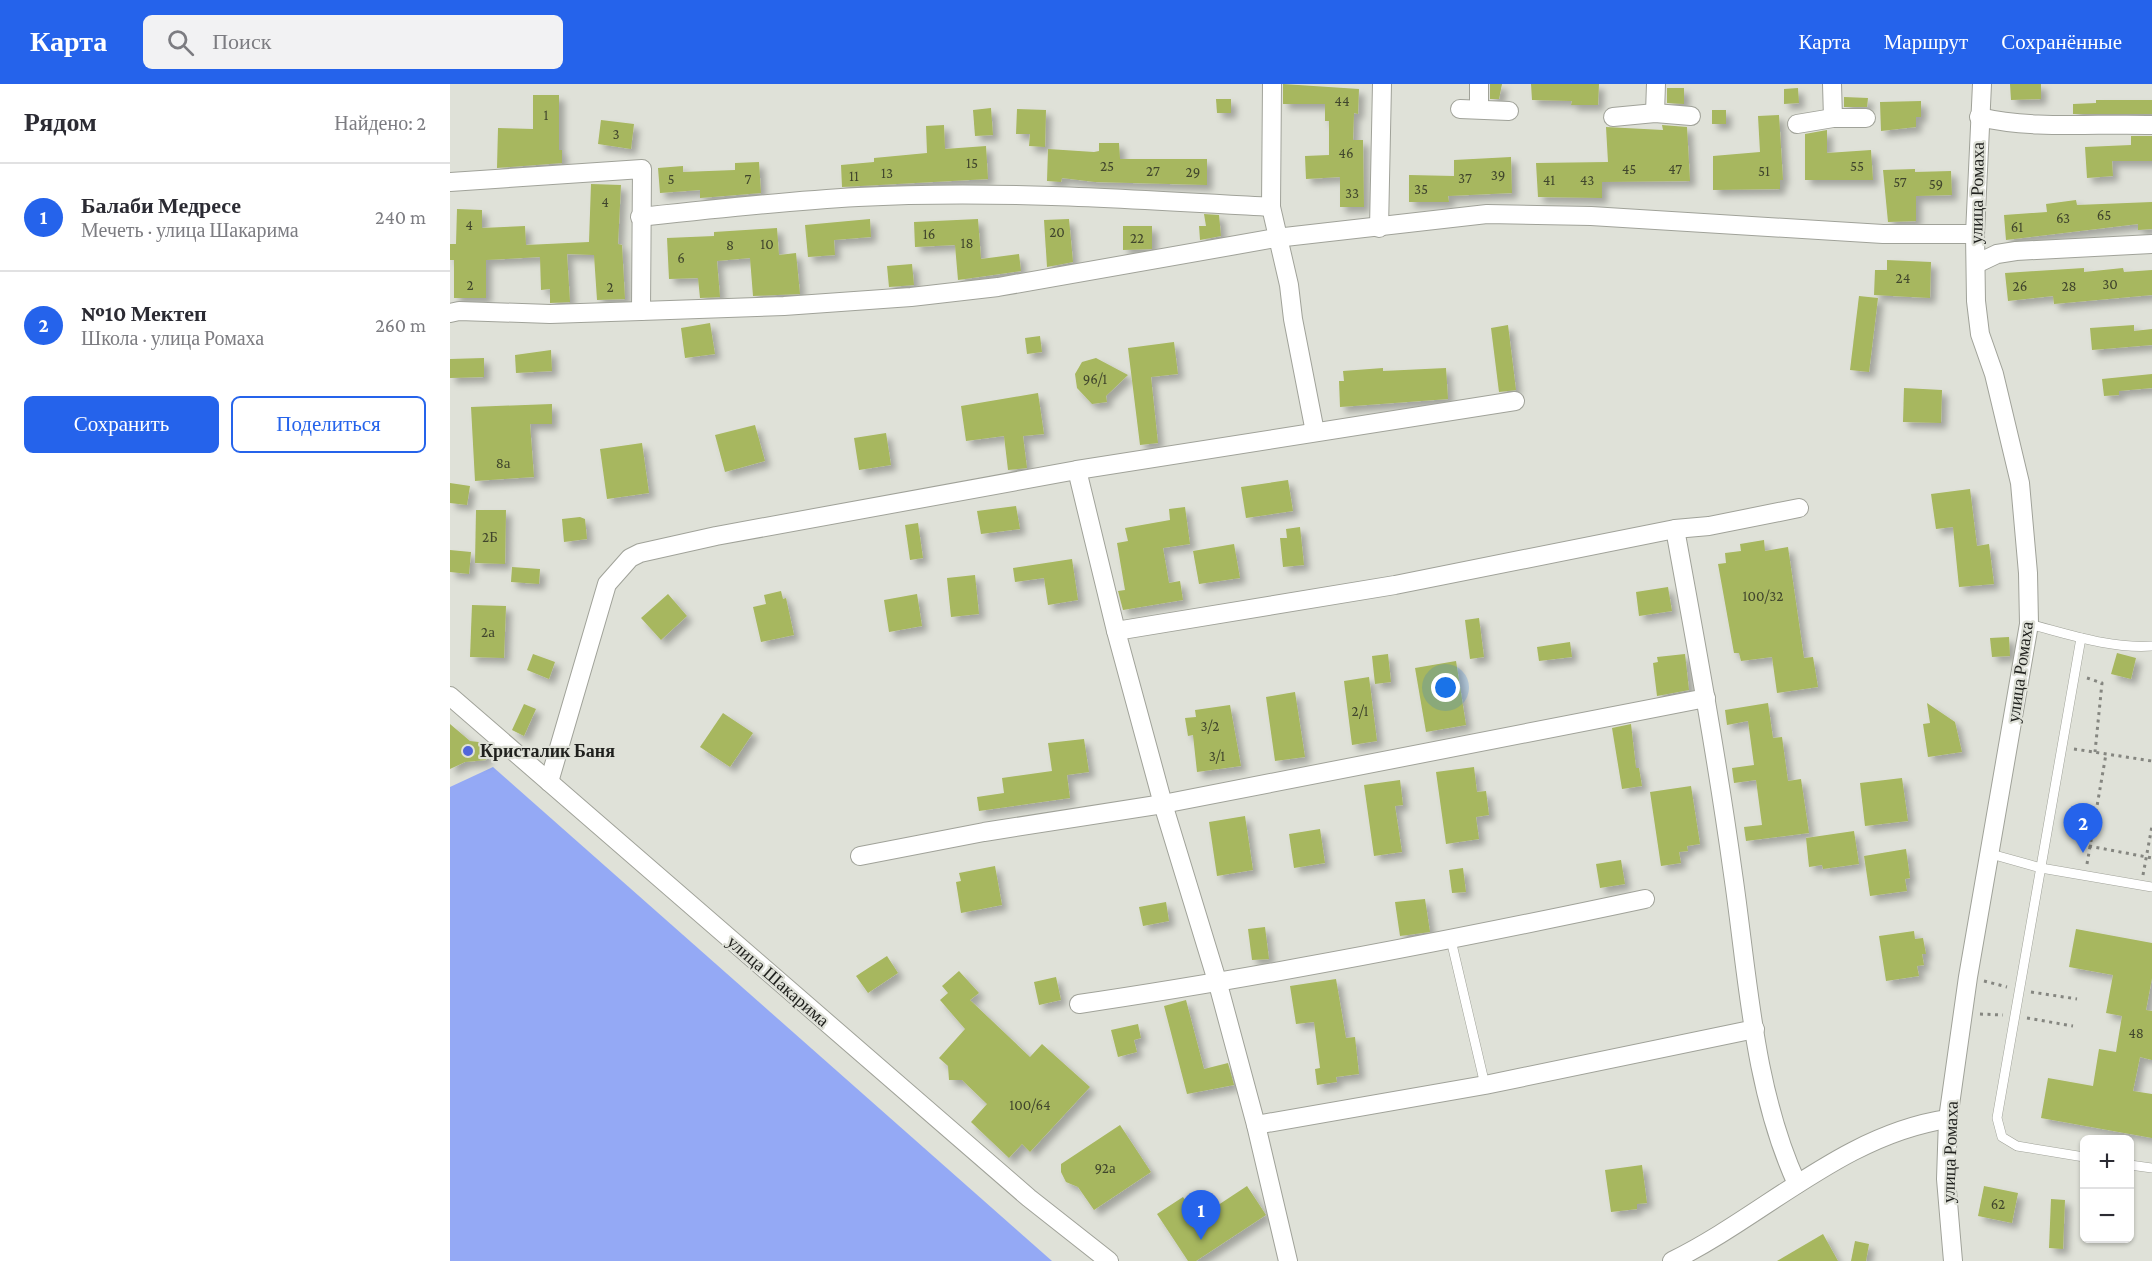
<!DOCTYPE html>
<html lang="ru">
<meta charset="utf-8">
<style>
body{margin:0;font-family:"Crimson Pro",serif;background:#f2f2f3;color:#2b2b33}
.controls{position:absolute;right:18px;bottom:18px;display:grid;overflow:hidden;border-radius:9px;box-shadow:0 2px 4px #0004}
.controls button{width:54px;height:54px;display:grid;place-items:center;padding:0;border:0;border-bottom:2px solid #e1e1e2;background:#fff;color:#2b2b33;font:30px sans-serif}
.you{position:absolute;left:996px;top:604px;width:21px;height:21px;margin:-15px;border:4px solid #fff;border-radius:50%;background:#1a73e8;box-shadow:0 0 0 9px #1a73e833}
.badge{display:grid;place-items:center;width:39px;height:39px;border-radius:50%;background:#2563eb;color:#fff;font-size:20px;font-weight:700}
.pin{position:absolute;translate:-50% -50px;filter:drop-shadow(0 2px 3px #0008)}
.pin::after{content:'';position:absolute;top:32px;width:21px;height:18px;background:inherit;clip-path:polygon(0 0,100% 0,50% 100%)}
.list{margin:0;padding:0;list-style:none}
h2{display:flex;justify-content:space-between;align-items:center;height:78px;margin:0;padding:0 24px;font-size:26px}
h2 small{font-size:20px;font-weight:400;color:#7c7c81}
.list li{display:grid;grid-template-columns:39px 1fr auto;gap:18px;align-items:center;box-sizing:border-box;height:108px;padding:0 24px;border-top:2px solid #e1e1e2}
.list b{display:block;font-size:22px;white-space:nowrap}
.list p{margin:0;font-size:20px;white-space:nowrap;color:#7c7c81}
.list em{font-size:20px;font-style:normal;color:#7c7c81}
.actions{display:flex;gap:12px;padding:18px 24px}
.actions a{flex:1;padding:14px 0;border:2px solid #2563eb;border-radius:9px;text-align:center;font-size:21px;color:#2563eb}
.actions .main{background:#2563eb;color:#fff}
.icon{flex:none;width:33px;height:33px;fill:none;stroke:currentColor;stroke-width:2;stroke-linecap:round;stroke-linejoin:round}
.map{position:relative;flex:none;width:1702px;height:1177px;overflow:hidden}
header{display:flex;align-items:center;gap:36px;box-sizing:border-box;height:84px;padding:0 30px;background:#2563eb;color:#fff}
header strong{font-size:28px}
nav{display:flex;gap:33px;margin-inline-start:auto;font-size:21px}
.search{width:420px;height:54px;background:#f2f2f3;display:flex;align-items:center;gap:15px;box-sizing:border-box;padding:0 21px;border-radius:9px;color:#7c7c81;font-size:22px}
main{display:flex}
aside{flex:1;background:#fff}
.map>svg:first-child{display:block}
.green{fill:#94a9f5}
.building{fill:#a7b75e;filter:url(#shadow)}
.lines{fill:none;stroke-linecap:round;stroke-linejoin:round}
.lane-casing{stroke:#a0a299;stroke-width:10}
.street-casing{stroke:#a0a299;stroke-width:20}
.path{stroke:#858680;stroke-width:3;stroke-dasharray:3 4.5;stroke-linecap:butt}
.lane{stroke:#fff;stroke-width:9}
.street{stroke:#fff;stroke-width:18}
.poi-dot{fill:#5166db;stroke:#dfe1d8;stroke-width:2}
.labels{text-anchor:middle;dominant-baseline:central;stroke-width:4.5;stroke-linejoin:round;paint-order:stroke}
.number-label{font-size:15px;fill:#41462d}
.street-label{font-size:18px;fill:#1f201d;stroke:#dfe1d8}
.poi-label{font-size:18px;font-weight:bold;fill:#1f201d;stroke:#dfe1d8;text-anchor:start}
</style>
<header>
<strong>Карта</strong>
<div class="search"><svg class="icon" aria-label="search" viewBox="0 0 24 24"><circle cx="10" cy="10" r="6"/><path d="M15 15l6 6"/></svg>Поиск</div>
<nav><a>Карта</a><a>Маршрут</a><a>Сохранённые</a></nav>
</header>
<main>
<aside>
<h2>Рядом<small>Найдено: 2</small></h2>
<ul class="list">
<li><span class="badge">1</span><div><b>Балаби Медресе</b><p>Мечеть · улица Шакарима</p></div><em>240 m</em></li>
<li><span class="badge">2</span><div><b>№10 Мектеп</b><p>Школа · улица Ромаха</p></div><em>260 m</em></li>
</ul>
<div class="actions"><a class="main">Сохранить</a><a>Поделиться</a></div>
</aside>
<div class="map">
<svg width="1702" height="1177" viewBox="0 0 1702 1177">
<defs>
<filter id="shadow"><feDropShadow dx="5.5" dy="5.5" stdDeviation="3" flood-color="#0004"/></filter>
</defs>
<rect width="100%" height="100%" fill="#dfe1d8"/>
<polygon class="green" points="43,683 602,1177 0,1177 0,703"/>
<g class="building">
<polygon points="833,0 909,5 908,30 904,29 903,56 913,56 914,123 890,123 890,93 856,95 855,72 879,71 879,37 875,37 875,20 833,20"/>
<polygon points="1040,0 1052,0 1049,15 1040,15"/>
<polygon points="1081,0 1149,0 1148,21 1121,21 1122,17 1082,16"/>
<polygon points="1560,0 1591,0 1591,15 1561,16"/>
<polygon points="1217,4 1234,4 1234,20 1217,19"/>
<polygon points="1348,4 1349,19 1334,20 1334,5"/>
<polygon points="83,11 109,11 109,66 112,66 112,79 47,84 48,44 83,45"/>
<polygon points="1394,13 1418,14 1417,23 1394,23"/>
<polygon points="766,15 781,15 781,29 767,29"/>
<polygon points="1646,16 1702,16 1702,30 1623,30 1623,20 1646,19"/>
<polygon points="1471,17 1471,33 1466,33 1466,43 1431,47 1430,18"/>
<polygon points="541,24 543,51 525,52 523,26"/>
<polygon points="567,25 596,26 595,63 579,62 580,50 566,50"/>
<rect x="1262" y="26" width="14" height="14"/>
<polygon points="1329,31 1333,96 1330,96 1330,105 1263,106 1263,72 1310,68 1308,32"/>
<polygon points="151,36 184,40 181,65 148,60"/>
<polygon points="494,41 495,65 536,62 538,95 392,103 391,81 424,78 424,74 477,69 476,42"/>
<polygon points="1212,41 1237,43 1240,97 1152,98 1152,114 1088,113 1086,79 1158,78 1156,43 1213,46"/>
<polygon points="1377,46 1377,69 1421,66 1423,96 1355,96 1355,50"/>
<polygon points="1681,52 1702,52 1702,77 1662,77 1663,92 1637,94 1635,63 1681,61"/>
<polygon points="649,59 669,59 670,75 757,75 757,101 645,98 612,94 611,98 597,97 598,65 644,68 649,67"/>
<polygon points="1061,73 1062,109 998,112 999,118 959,118 959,91 1004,92 1004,76"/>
<polygon points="309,78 311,109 250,114 250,106 210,109 208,84 233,82 233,88 285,86 285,79"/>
<polygon points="1465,85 1465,88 1501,87 1502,111 1466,112 1466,137 1438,138 1433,86"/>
<polygon points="141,100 171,101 168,160 172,161 175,215 147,216 144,171 117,170 120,218 100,219 100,205 91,206 90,173 36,176 36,214 4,214 4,176 0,176 0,160 6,160 7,125 32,126 32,144 75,142 76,161 139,158"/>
<polygon points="1626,116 1627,121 1702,118 1702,145 1688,146 1688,140 1556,156 1554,131 1597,128 1596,120"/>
<polygon points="754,130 769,131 771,152 750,156 749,142 756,142"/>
<polygon points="420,135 421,153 384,156 385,171 358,173 355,141"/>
<polygon points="528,135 531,175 569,170 571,187 508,196 505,161 465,163 464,138"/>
<polygon points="619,135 623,178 597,183 594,136"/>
<polygon points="673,142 702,142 702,165 673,166"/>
<polygon points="327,144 329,171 346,169 350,210 303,212 300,174 267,177 270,213 250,214 248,194 219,195 217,154 264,152 264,148"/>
<polygon points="1437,176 1481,178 1480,214 1424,211 1425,186 1437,186"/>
<polygon points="462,180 464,201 439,203 437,182"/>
<polygon points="1634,184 1634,188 1673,184 1674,188 1702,186 1702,211 1604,220 1603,212 1558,217 1555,189"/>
<polygon points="1409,212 1428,214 1419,288 1400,286"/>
<polygon points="260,239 265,270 235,274 231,244"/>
<polygon points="1058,241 1066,306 1049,308 1041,244"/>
<polygon points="1684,241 1684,247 1702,245 1702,261 1642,266 1640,244"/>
<polygon points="590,252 592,268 577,270 575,254"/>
<polygon points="724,258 728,290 701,293 708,359 690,361 678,264"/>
<polygon points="101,266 102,287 66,289 65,271"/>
<polygon points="34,274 34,293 0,294 0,275"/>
<polygon points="646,274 678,291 656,312 657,318 642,320 627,304 625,290 632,278"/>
<polygon points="933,284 933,287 996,284 998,315 890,323 889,297 894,297 893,287"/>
<polygon points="1702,290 1702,304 1669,307 1669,311 1654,312 1652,295"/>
<polygon points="1454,304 1492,306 1491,339 1453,338"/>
<polygon points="588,309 594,350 573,352 577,384 558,386 554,352 516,357 511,322"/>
<polygon points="102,320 102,340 80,340 84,393 25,397 21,323"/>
<polygon points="305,341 315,377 275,388 265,351"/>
<polygon points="436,349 441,381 409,386 404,354"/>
<polygon points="192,359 199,409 157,415 150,365"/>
<polygon points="838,396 843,427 796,434 791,403"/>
<polygon points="0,399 20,402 17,421 0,419"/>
<polygon points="1520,405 1527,462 1539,460 1544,500 1509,503 1503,443 1486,445 1481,410"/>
<polygon points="566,422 570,445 531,450 527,427"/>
<polygon points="735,423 740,460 713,464 719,499 730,497 733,516 673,526 668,507 675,506 667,459 678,457 675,444 720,436 719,425"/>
<polygon points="26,426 56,426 55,480 25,479"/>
<polygon points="130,433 135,435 137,455 114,458 112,435"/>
<polygon points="468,439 473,474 460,476 455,441"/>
<polygon points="850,443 854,481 833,483 830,454 837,454 836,445"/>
<polygon points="1314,456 1315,467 1338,463 1354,574 1363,573 1368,603 1327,609 1322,573 1291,577 1289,569 1284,569 1268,480 1276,479 1275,469 1291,467 1290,460"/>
<polygon points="784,460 790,494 749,500 743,467"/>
<polygon points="0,466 21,468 19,490 0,488"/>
<polygon points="622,475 628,516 598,521 594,494 565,498 563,484"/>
<polygon points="62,483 90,485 89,500 61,498"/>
<polygon points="525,491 529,530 501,533 497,494"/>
<polygon points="1218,503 1222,527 1189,532 1186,508"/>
<polygon points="331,507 333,515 336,514 344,551 311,558 303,523 316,520 314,511"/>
<polygon points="218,510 237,532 211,556 191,534"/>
<polygon points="467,510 472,542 439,548 434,516"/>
<polygon points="22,521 56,522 54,574 20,573"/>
<polygon points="1029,534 1034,573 1020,575 1015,536"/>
<polygon points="1559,553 1560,572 1542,573 1540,554"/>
<polygon points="1120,558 1122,573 1089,577 1087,563"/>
<polygon points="1667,569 1686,574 1681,595 1661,590"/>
<polygon points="83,570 105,578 99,595 77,586"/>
<polygon points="938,570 941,598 925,600 922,572"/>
<polygon points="1235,570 1239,606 1207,612 1203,579 1208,578 1207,573"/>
<polygon points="1006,577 1016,641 976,648 965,584"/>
<polygon points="919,593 927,657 902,661 894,597"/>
<polygon points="845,608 855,673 825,677 816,613"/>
<polygon points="1318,619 1323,654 1332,653 1338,697 1351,695 1359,749 1296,757 1294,743 1312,741 1306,696 1284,699 1282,684 1304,681 1298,637 1277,641 1275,626"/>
<polygon points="1477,619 1505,638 1512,668 1478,673 1473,640 1480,639"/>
<polygon points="74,620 86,625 74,652 62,646"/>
<polygon points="780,621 791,682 747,688 743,651 738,652 735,634 746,633 745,626"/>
<polygon points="273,629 303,649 280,683 250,663"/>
<polygon points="0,640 20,657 37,659 36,676 15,678 0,685"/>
<polygon points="1181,640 1186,684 1189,684 1192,702 1172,705 1162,644"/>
<polygon points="634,655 639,688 617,691 620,714 529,727 527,713 554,709 552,694 602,687 598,659"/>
<polygon points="1024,683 1027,708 1036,707 1039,731 1026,733 1029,755 996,760 986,688"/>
<polygon points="1452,694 1458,737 1415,742 1410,699"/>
<polygon points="950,696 953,721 945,722 952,768 924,772 914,701"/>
<polygon points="1241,702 1250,760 1237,762 1238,767 1229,768 1231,779 1211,782 1200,708"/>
<polygon points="795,732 803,786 767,792 759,738"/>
<polygon points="870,745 875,779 844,784 839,750"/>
<polygon points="1404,747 1409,780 1373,785 1372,781 1359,783 1356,754"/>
<polygon points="1456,765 1460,794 1455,795 1457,807 1420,812 1414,772"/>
<polygon points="1171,776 1175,800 1150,804 1146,780"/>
<polygon points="545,782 552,821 511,829 506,798 511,797 509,789"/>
<polygon points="1013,784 1016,808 1002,809 999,786"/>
<polygon points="975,815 980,848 950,852 945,818"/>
<polygon points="716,818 719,837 693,842 689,823"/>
<polygon points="815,843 819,875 802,876 798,845"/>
<polygon points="1626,845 1702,859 1702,894 1696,926 1702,927 1702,976 1690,973 1683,1007 1702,1010 1702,1054 1591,1034 1598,994 1643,1002 1649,965 1666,968 1672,932 1656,929 1663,891 1619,883"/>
<polygon points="1464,847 1465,855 1473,854 1476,870 1472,870 1474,881 1467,882 1469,892 1436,897 1429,852"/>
<polygon points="437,872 448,889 418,909 406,892"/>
<polygon points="509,887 529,909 520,916 580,973 592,960 640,1003 580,1068 572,1060 559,1074 521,1038 537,1020 512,996 499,996 498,982 489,974 515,945 490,916 498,909 492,902"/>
<polygon points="606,893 611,916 589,921 584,898"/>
<polygon points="886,895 896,954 905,953 909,990 886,993 887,998 867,1001 865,985 870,984 864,938 846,940 840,902"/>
<polygon points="736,916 754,985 778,979 784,1001 737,1010 714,922"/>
<polygon points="688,940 691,954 684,956 687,968 668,973 661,946"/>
<polygon points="670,1041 701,1088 644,1126 628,1103 616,1098 611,1088 611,1080"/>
<polygon points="1192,1081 1197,1119 1187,1120 1187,1125 1161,1128 1155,1086"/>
<polygon points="797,1102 816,1131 746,1177 738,1177 707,1130 733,1113 747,1135"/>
<polygon points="1534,1102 1568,1109 1562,1139 1528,1132"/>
<polygon points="1601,1115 1615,1116 1613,1165 1599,1164"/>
<polygon points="1373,1150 1388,1177 1327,1177"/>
<polygon points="1405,1157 1419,1160 1416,1177 1401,1177"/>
</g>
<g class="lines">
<defs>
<g id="lane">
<path d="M1579 540C1618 550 1661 565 1702 562"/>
<polyline points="1631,554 1547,1034 1552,1053 1567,1062 1634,1073"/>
<polyline points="1541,770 1591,784 1702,803"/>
<polyline points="1001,856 1035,1001"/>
<polyline points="1680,1081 1702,1084"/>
</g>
<g id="street">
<polyline points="822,0 821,123 839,201 843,235 865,348"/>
<polyline points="1382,0 1383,34"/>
<polyline points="1010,25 1059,27"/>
<polyline points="1029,25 1029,0"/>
<polyline points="1205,29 1206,0"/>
<polyline points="1163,33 1205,29 1241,32"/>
<path d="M1529 33C1585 46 1645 39 1702 41"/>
<polyline points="1347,40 1383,34 1416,34"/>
<polyline points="0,98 192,85 191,227"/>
<path d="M190 133C263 125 335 117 408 113 545 106 683 115 821 123"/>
<polyline points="929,144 932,0"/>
<polyline points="1526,180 1547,170 1566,167 1702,160"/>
<polyline points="0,229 9,227 100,230 191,227 334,222 461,213 548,203 826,154 1037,130 1141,132 1433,150 1525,150"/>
<polyline points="627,386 666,547 713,720 768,900 806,1041 838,1177"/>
<path d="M1225 445C1246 560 1267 674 1283 790 1298 892 1303 1004 1347 1100"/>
<polyline points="666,547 945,501 1225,445 1259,442 1349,424"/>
<polyline points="0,612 579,1114 659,1177"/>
<polyline points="99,698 157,500 180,474 190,469 266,452 627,386 1065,317"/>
<polyline points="410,772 534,748 713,720 1256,614"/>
<path d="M629 920C819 892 1007 855 1195 815"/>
<polyline points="806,1041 1035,1001 1305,945"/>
<path d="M1222 1177C1314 1132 1394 1050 1498 1035"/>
<polyline points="1503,1177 1496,1095 1498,1035 1518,893 1579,540 1578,489 1570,399 1544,290 1530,250 1526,217 1525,150 1532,0"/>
</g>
</defs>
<use href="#lane" class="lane-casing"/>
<use href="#street" class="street-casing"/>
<g class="path">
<polyline points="1637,594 1652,599 1645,668"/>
<polyline points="1624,665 1702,677"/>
<polyline points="1639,762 1702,774"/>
<polyline points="1637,780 1656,670"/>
<polyline points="1693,791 1702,742"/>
<polyline points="1534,897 1557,903"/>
<polyline points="1581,908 1627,915"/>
<polyline points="1530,930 1553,931"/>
<polyline points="1577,934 1623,942"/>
</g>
<use href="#lane" class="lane"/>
<use href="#street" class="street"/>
</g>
<circle class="poi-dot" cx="18" cy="667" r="6"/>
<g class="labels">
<g class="number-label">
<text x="892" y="17">44</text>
<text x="96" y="31">1</text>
<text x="166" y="50">3</text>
<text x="896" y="69">46</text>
<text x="522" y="79">15</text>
<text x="657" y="82">25</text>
<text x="1407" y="82">55</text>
<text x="1179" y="85">45</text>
<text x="1225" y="85">47</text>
<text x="703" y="87">27</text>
<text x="1314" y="87">51</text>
<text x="743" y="88">29</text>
<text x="437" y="89">13</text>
<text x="1048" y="91">39</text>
<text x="404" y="92">11</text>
<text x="1015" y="94">37</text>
<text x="221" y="95">5</text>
<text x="298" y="95">7</text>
<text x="1099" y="96">41</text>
<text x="1137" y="96">43</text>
<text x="1450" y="98">57</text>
<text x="1486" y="100">59</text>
<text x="971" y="105">35</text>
<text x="902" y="109">33</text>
<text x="155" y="118">4</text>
<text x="1654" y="131">65</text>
<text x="1613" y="134">63</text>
<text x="19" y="141">4</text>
<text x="1567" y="143">61</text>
<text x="607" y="148">20</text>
<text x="479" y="150">16</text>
<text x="687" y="154">22</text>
<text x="517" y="159">18</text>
<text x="317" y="160">10</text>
<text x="280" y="161">8</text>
<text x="231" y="174">6</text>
<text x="1453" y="194">24</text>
<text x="1660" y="200">30</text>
<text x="20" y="201">2</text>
<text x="1570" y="202">26</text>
<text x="1619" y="202">28</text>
<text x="160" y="203">2</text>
<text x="645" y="295">96/1</text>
<text x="53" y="379">8а</text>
<text x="40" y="453">2Б</text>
<text x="1313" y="512">100/32</text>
<text x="38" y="548">2а</text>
<text x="910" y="627">2/1</text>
<text x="760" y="642">3/2</text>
<text x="767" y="672">3/1</text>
<text x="1686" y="949">48</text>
<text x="580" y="1021">100/64</text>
<text x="655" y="1084">92а</text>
<text x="1548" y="1120">62</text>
</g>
<g class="street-label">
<text transform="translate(1527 109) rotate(-89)">улица Ромаха</text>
<text transform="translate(1570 588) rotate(-82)">улица Ромаха</text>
<text transform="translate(328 897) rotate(41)">улица Шакарима</text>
<text transform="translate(1500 1068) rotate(-88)">улица Ромаха</text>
</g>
<g class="poi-label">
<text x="30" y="667">Кристалик Баня</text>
</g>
</g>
</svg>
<div class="controls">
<button>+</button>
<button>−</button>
</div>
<div class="you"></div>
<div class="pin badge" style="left:751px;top:1156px">1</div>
<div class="pin badge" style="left:1633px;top:769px">2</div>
</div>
</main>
